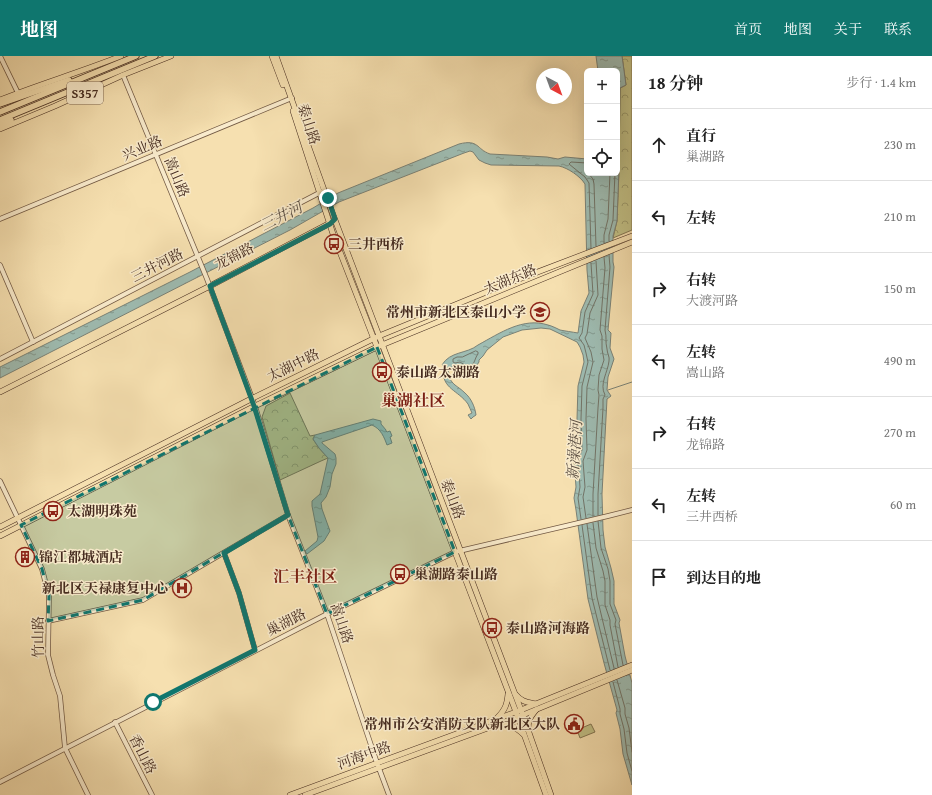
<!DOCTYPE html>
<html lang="zh">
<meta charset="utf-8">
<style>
body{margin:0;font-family:"Gentium Book Plus","Noto Serif SC",serif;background:#f6f6f6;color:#222}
.controls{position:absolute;right:12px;top:12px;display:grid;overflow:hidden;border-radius:6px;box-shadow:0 4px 16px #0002}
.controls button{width:36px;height:36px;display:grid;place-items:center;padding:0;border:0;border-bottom:1px solid #e0e0e0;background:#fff;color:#222;font:20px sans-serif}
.compass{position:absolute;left:536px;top:12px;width:36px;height:36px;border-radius:50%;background:#fff;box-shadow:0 4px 16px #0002;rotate:139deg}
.stop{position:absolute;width:12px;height:12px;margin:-9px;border:3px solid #0f766e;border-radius:50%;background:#fff}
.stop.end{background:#0f766e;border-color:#fff;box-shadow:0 1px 4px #0008}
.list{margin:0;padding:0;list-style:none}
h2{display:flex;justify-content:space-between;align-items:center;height:52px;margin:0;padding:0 16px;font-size:17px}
h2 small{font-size:13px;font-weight:400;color:#767676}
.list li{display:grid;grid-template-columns:26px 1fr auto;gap:12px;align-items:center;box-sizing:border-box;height:72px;padding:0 16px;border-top:1px solid #e0e0e0}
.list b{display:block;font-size:15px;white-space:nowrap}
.list p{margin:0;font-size:13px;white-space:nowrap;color:#767676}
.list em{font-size:13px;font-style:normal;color:#767676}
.icon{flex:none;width:22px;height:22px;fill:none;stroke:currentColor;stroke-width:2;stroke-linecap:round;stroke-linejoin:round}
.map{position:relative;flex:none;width:632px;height:739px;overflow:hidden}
header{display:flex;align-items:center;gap:24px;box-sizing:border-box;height:56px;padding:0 20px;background:#0f766e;color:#fff}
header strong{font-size:19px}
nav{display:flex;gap:22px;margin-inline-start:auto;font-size:14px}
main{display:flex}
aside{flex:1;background:#fff}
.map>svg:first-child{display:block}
.grass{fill:#c2c187;stroke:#847653}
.forest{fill:url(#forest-crowns);stroke:#847653}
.water{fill:url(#water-ripples);stroke:#7a8277}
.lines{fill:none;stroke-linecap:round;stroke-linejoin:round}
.shore{stroke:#727468;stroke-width:1}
.stream{stroke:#7a8277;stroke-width:1}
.minor-casing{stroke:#715843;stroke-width:5.5}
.major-casing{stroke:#452b1f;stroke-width:6}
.highway-casing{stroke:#452b1f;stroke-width:7}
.minor{stroke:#f9ebcc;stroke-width:4}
.major{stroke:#f6e0b0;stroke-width:5}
.highway{stroke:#f6e0b0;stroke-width:5.5}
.route{stroke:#0f766e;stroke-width:5}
.marked{fill:#0f766e;fill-opacity:0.2;stroke:#0f766e;stroke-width:3;stroke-dasharray:8 5;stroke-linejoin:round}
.labels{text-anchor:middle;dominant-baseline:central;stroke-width:3;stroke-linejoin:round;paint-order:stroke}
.shield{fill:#f9ebcc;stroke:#7b6553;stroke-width:1}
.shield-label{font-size:13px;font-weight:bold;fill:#452b1f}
.street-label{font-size:14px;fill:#452b1f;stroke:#f9ebcc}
.poi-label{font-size:14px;font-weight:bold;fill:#452b1f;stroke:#f9ebcc;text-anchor:start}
.water-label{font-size:15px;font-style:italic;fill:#5b4f44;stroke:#f9ebcc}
.quarter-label{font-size:16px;font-weight:bold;fill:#7a1f14;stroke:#f9ebcc}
</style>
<header>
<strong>地图</strong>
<nav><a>首页</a><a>地图</a><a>关于</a><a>联系</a></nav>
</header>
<main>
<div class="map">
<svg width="632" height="739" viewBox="0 0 632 739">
<defs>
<pattern id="forest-crowns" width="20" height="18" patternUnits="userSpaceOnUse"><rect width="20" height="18" fill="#c2c187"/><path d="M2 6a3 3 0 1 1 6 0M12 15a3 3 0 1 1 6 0" fill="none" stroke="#9f9d6e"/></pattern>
<pattern id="water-ripples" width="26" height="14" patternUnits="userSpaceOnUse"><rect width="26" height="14" fill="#9ebcb2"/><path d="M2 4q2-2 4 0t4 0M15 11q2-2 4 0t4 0" fill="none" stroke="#839990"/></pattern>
</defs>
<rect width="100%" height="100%" fill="#f6e0b0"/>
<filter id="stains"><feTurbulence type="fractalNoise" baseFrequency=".005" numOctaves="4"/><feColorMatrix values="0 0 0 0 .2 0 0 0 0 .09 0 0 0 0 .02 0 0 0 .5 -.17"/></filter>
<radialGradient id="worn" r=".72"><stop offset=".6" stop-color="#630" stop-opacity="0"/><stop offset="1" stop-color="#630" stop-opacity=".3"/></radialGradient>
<polygon class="grass" points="591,668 595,676 580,682 577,674"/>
<g class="forest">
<polygon points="622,0 632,0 632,174 613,182 617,165 619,113 620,32 626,29"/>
<polygon points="290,337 310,380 315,379 313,383 319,392 328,402 321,405 280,424 262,361 266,350"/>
</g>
<g class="water">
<path d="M596 0H622L626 29 620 32 619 113 617 165 613 180V206L614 211 608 274 611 277 610 292 614 303 608 321 607 334 611 340 607 343 602 438 603 474 605 491 611 512 614 525V548L620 564 619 567 625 600 632 627V729L623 698 620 673 616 657 617 654 604 607 588 543 576 454 574 442 576 431 574 404 575 399 578 394 577 363 578 330 584 306 583 299 580 291 577 286 550 273 541 272 522 274 503 281 487 294 483 300 479 304V306C476 311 473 314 468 316L458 310 447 312 442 309C450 295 467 298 478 289 500 277 523 261 548 269 552 270 556 272 560 274 565 275 572 276 578 277L581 255 589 237 587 214 585 128C580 120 568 112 559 110L491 109 485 107 479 104 473 96 470 95 464 97 339 146 290 174 0 322V311L190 216 313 152 338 137 459 88C479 83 476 93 490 98L547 101 558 103 565 101 587 103V117H617V15H598Z"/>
<path d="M443 313 449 316 448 318C452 330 457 329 465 337 471 342 475 351 476 359L473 361 471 363 468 359 472 357C471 354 469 351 468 348 458 334 442 333 443 313Z"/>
<path d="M373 363 381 365V368L386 374V375L387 376 390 375 392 380 390 381 392 387 387 389C384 381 381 373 372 369L322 386V387L335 398 336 402V408L332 418 330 431 326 441 321 447 322 453 330 475 324 485 307 498 305 495 317 485 318 481 312 450V445L320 438 328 402 319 392 313 383 315 379Z"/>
</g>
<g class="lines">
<g class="shore">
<polyline points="587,107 571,106 569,108 585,121 589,127 591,192"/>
<polyline points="588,117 593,123 594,128 596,190"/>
<polyline points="609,185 609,179 613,164 615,117"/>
<polyline points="604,187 604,179 608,163 610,117"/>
<path d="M476 295 478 296V298C474 303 475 310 468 311L460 306 455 307 453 306V303L457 301H462Z"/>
<path d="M598 459V438L603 352V343L605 339C599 328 608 316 609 305 610 301 607 297 607 293 605 285 607 282 605 274L610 211 609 199"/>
<polyline points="593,460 593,438 598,352 599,339 598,334 599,319 604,304 602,293 602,280 600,274 605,212 604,201"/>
<polyline points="586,462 583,441 585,431 583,405 587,394 586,363 587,331 593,306 591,296 585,282 587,278 590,257 598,239 596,205"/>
<polyline points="581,463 578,442 580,431 578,404 582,394 581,363 582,330 588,306 586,297 584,289 579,282 582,277 585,256 593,238 591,207"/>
<polyline points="598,465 601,492 608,513 610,525 610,548 616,564 615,568 623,609"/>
<polyline points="593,467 596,492 603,515 605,525 605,549 610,564 610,569 618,611"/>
<polyline points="587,468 597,541 614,612"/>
<polyline points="582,469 592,542 610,614"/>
<polyline points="617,624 625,652 625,658 629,672 632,696"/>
<polyline points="613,626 620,653 620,658 624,673 627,697 632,715"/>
</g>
<polyline class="stream" points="608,334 632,326"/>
<defs>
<g id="minor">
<polyline points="0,0 18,37"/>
<polyline points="123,19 207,223 255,350 288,459 327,558 377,707 389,739"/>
<polyline points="0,163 292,42"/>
<polyline points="0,209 33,286"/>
<polyline points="0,303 321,136"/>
<polyline points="0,425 42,513 49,540 48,599 53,619 60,640 65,692 88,739"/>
<polyline points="224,497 239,537 255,594"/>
<polyline points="48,565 143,544 288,459"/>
<polyline points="115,666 152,739"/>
<polyline points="0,726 327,558 455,496 608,460 632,454"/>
</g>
<g id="major">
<polyline points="272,0 283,29"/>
<polyline points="276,0 332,156 521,654 551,739"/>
<path d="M0 44C40 28 81 16 121 0"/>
<polyline points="293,55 333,178 377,291 455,496 516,656 546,739"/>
<polyline points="0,73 55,50 123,19 171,0"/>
<polyline points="0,336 210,230 332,166"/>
<polyline points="0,471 251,343 379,280 501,230 632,180"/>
<polyline points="0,480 255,350 377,291 632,186"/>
<path d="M515 638C522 646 526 646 536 648"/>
<path d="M497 662C505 654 507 649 508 638"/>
<path d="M502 668C511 669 517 672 523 678"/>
<path d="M528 672C528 664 531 660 536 654"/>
<polyline points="290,739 516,656 632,609"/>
<polyline points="305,739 518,661 632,614"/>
</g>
<g id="highway">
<polyline points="0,48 69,24"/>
<polyline points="0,56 136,0"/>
<polyline points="0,64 155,0"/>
<polyline points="0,69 11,64"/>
</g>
</defs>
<use href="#minor" class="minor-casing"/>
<use href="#major" class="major-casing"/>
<use href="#highway" class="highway-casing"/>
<use href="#minor" class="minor"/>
<use href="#major" class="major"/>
<use href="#highway" class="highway"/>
</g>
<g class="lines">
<polyline class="route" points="153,646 255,594 239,537 224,497 288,459 254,350 210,230 330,168 335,163 328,142"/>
</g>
<path class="marked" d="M377 291 455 496 327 558 288 459 143 544 48 565 49 540 42 513 21 469Z"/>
<defs>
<symbol id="bus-ring" viewBox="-11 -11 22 22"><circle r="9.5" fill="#f9ebcc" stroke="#8f2418" stroke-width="1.5"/><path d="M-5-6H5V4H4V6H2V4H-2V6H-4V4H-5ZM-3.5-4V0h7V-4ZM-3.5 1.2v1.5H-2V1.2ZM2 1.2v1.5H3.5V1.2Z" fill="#8f2418"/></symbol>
<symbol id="school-ring" viewBox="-11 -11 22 22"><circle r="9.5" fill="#f9ebcc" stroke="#8f2418" stroke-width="1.5"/><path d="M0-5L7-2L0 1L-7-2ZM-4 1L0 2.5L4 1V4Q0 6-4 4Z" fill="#8f2418"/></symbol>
<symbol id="building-ring" viewBox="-11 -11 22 22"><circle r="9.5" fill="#f9ebcc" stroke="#8f2418" stroke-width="1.5"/><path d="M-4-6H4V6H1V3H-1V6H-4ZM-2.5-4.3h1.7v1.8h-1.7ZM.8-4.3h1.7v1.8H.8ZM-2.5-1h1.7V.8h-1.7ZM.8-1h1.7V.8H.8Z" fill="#8f2418"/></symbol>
<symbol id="hospital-ring" viewBox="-11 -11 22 22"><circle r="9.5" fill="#f9ebcc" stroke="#8f2418" stroke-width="1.5"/><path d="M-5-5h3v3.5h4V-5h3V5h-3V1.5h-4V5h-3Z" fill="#8f2418"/></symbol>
<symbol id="civic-ring" viewBox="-11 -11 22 22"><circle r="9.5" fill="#f9ebcc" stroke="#8f2418" stroke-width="1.5"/><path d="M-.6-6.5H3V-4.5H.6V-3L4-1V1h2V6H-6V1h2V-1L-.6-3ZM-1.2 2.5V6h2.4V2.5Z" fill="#8f2418"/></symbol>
</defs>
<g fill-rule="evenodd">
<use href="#bus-ring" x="323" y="177" width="22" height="22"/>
<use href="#school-ring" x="529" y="245" width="22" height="22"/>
<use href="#bus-ring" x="371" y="305" width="22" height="22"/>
<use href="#bus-ring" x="42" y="444" width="22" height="22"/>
<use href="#building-ring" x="14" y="490" width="22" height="22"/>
<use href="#bus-ring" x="389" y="507" width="22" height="22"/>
<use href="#hospital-ring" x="171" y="521" width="22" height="22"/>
<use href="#bus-ring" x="481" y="561" width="22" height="22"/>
<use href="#civic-ring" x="563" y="657" width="22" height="22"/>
</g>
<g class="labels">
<rect class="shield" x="67" y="26" width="36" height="22" rx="3"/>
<g class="shield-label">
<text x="85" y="37">S357</text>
</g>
<g class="street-label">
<text transform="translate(309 68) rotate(72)">泰山路</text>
<text transform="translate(142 92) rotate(-23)">兴业路</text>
<text transform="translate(177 121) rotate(67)">嵩山路</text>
<text transform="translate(234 200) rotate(-27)">龙锦路</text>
<text transform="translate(157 209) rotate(-27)">三井河路</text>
<text transform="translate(510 223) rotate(-23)">太湖东路</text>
<text transform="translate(293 309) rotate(-26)">太湖中路</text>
<text transform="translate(453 443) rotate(69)">泰山路</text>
<text transform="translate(286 566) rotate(-27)">巢湖路</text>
<text transform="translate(342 567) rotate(71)">嵩山路</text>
<text transform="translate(38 581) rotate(-91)">竹山路</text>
<text transform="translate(143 698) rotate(63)">香山路</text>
<text transform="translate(364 699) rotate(-20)">河海中路</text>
</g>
<g class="poi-label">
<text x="348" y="188">三井西桥</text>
<text x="526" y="256" text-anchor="end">常州市新北区泰山小学</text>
<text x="396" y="316">泰山路太湖路</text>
<text x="67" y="455">太湖明珠苑</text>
<text x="39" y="501">锦江都城酒店</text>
<text x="414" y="518">巢湖路泰山路</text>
<text x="168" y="532" text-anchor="end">新北区天禄康复中心</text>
<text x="506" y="572">泰山路河海路</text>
<text x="560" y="668" text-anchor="end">常州市公安消防支队新北区大队</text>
</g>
<g class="water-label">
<text transform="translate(281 160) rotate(-27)">三井河</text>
<text transform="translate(574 394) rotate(-86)">新澡港河</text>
</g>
<g class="quarter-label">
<text x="413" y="344">巢湖社区</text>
<text x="305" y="520">汇丰社区</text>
</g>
</g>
<rect width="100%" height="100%" filter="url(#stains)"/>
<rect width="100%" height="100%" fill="url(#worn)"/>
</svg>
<div class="controls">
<button>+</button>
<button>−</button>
<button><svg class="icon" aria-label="locate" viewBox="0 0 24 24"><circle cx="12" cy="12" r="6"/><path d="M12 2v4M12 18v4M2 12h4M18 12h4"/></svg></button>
</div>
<svg class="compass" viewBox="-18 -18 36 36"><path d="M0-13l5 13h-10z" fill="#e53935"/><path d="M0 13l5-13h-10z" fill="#767676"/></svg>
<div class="stop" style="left:153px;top:646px"></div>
<div class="stop end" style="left:328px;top:142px"></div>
</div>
<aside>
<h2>18 分钟<small>步行 · 1.4 km</small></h2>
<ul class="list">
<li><svg class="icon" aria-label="ahead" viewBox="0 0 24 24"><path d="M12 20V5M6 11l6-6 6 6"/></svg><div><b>直行</b><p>巢湖路</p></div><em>230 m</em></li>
<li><svg class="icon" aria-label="left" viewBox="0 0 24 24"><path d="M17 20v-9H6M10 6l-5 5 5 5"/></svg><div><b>左转</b></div><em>210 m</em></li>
<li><svg class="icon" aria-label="right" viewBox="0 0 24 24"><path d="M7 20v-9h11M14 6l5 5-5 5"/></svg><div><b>右转</b><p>大渡河路</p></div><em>150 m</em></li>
<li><svg class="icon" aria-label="left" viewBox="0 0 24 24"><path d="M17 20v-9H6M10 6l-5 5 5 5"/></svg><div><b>左转</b><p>嵩山路</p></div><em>490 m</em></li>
<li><svg class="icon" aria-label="right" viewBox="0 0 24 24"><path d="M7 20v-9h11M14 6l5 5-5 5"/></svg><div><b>右转</b><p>龙锦路</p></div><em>270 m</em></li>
<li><svg class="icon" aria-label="left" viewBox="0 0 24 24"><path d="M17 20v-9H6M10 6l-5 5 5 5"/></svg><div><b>左转</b><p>三井西桥</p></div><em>60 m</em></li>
<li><svg class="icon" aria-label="arrive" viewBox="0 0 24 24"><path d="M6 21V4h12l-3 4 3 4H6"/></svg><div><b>到达目的地</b></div></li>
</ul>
</aside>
</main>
